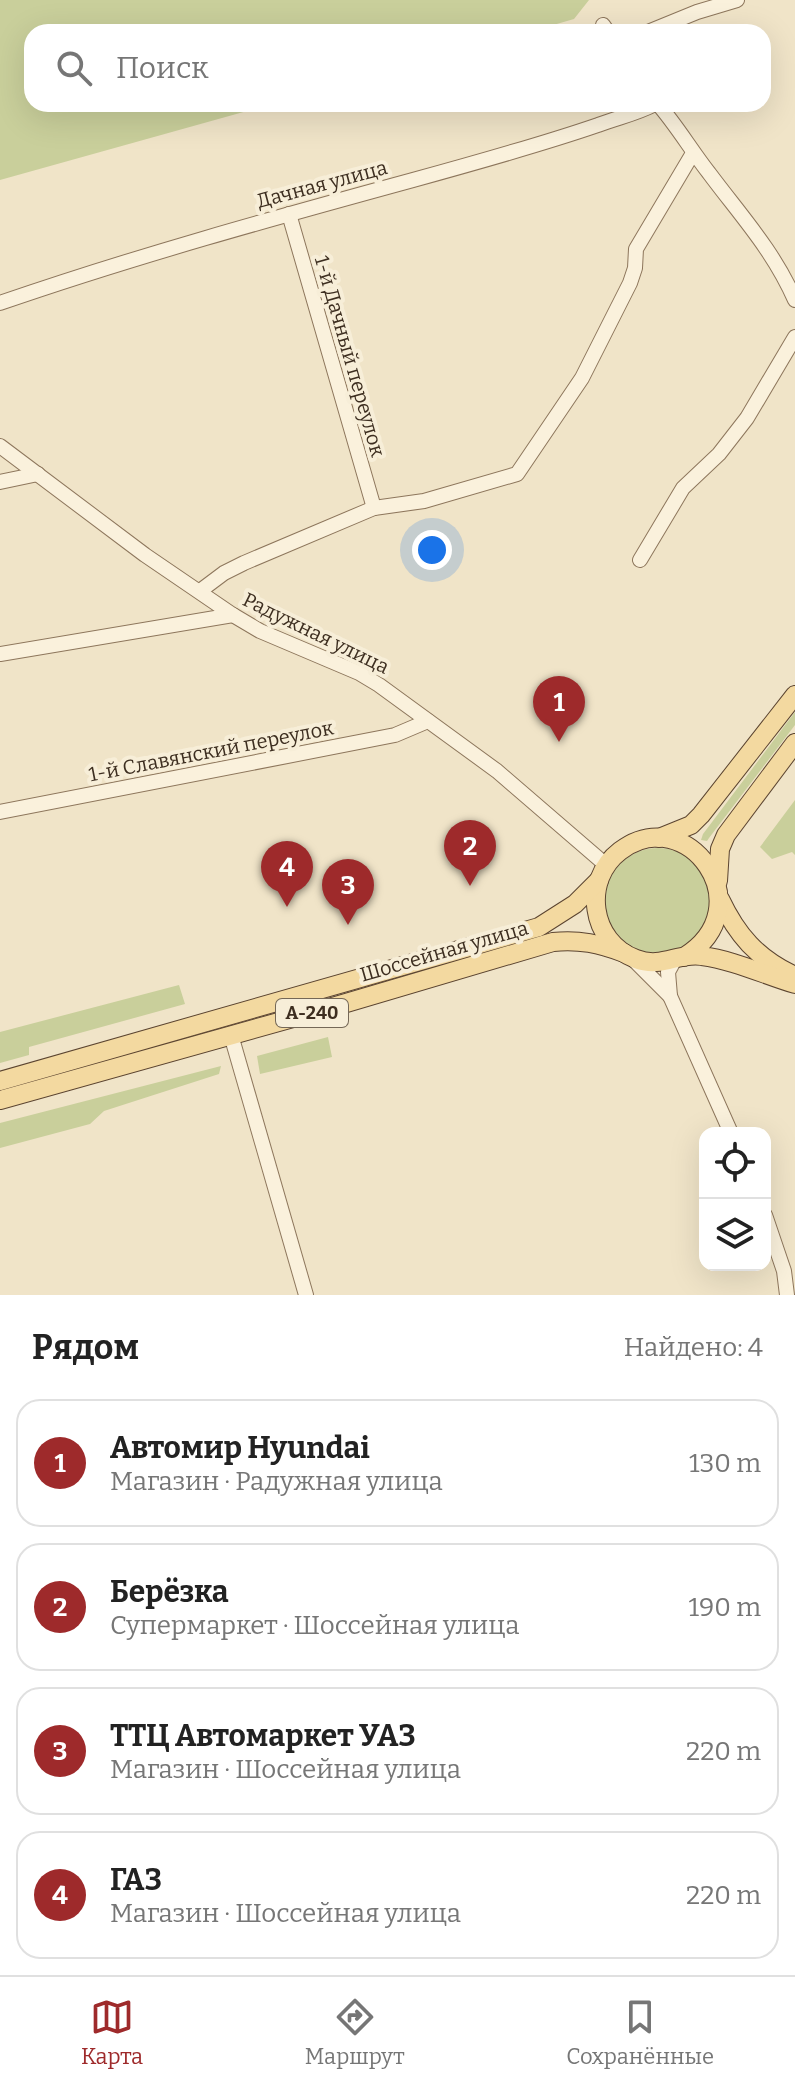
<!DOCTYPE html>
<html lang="ru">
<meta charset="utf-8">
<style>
body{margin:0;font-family:Bitter,serif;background:#f2f2f2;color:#222}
.controls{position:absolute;right:24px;bottom:24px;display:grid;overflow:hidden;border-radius:16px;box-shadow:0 8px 32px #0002}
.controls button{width:72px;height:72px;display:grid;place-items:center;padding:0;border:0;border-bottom:2px solid #e0e0e0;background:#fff;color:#222;font:40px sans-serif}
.you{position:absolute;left:432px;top:550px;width:28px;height:28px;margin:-20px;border:6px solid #fff;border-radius:50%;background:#1a73e8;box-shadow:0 0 0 12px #1a73e833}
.badge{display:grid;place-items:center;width:52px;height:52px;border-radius:50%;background:#9e2a2b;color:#fff;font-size:26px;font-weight:700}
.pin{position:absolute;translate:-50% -66px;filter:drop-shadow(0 2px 4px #0008)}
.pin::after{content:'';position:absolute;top:42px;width:28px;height:24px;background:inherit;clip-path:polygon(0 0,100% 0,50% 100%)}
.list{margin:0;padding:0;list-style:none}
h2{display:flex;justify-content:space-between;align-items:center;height:104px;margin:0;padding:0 32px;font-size:34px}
h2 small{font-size:26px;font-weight:400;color:#767676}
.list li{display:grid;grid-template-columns:52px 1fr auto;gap:24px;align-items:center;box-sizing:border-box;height:128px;margin:0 16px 16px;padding:0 16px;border:2px solid #e0e0e0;border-radius:24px}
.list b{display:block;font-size:30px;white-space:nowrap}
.list p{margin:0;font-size:26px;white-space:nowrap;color:#767676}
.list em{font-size:26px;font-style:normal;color:#767676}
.icon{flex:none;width:44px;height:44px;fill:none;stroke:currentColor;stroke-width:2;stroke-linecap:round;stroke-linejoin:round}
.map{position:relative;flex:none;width:795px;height:1295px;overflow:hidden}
.search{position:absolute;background:#fff;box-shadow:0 8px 32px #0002;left:24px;right:24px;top:24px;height:88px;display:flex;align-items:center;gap:20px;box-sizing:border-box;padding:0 28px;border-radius:24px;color:#767676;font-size:30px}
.sheet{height:680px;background:#fff}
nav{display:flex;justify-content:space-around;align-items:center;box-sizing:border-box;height:112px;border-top:2px solid #e0e0e0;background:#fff;font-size:22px;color:#767676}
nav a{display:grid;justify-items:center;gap:4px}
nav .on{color:#9e2a2b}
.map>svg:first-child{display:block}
.green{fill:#c9cf9b}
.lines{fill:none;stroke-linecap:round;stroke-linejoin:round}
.minor-casing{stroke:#8d765c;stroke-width:16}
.major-casing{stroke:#5b4430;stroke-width:20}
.minor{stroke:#faf1dc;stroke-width:14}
.major{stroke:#f3d9a0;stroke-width:18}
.labels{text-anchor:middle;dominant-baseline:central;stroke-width:8;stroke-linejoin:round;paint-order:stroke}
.shield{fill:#f7eed8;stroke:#756857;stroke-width:2}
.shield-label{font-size:18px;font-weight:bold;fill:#3d2e20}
.street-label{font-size:20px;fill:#3d2e20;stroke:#f7eed8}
</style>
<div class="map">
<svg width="795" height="1295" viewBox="0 0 795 1295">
<rect width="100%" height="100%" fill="#f0e4c8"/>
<g class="green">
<polygon points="0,0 589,0 574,19 529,32 32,32 32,104 272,104 0,180"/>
<polygon points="795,712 795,725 709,838 707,841 701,840 703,834"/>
<polygon points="795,800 795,855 792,852 772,859 760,847"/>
<circle cx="658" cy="901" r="53"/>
<polygon points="179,985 185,1004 29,1047 29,1055 0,1063 0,1032"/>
<polygon points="328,1037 332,1057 260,1074 257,1056"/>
<polygon points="221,1066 219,1074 104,1111 90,1124 0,1148 0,1123"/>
</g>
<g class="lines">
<defs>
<g id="minor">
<polyline points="603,25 608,32"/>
<polyline points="648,32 697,12 737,0"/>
<path d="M658 104C677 126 691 150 709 173 741 216 773 250 795 300"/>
<polyline points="289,214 374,508"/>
<path d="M0 303C136 256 274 218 413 180 475 163 537 146 598 125 619 117 636 114 655 104"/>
<polyline points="0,446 145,555 233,615 260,631 359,673 379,685 497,771 606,865"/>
<polyline points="0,482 38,474"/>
<polyline points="640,560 683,488 719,454 747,418 795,337"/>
<polyline points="200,591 224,573 244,563 374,508 424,501 517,474 582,378 630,283 635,268 636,249 693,153"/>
<polyline points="0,654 233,615"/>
<polyline points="0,812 395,735 428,721"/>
<polyline points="634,960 670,996"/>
<polyline points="674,961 668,972 670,996 731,1133"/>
<polyline points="231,1035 306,1295"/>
<polyline points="765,1215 784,1271 787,1295"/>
</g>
<g id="major">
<polyline points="659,838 691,825 701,815 795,695"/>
<polyline points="718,881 720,849 726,835 795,743"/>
<path d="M720 899C737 935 757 958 793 975"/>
<path d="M684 957C765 907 687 800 620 851 582 880 590 942 636 959 662 969 678 952 702 956 733 960 765 975 795 984"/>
<polyline points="0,1081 539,927 575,904 599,880"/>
<path d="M0 1100 336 1006 553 942C579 939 600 944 624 953"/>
</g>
</defs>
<use href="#minor" class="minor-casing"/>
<use href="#major" class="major-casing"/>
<use href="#minor" class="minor"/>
<use href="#major" class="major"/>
</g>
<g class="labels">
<rect class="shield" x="276" y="999" width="72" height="28" rx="6"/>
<g class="shield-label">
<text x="312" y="1013">А-240</text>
</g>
<g class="street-label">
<text transform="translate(322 184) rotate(-15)">Дачная улица</text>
<text transform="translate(350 356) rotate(74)">1-й Дачный переулок</text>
<text transform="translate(316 633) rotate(26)">Радужная улица</text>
<text transform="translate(211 751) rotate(-11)">1-й Славянский переулок</text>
<text transform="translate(444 951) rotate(-16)">Шоссейная улица</text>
</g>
</g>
</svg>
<div class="controls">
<button><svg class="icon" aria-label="locate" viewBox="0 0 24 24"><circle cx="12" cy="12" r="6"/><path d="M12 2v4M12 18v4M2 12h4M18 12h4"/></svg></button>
<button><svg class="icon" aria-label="layers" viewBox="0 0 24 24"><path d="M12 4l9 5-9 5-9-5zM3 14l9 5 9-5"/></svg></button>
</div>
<div class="you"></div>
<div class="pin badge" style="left:559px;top:742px">1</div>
<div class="pin badge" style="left:470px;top:886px">2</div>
<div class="pin badge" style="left:348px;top:925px">3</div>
<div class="pin badge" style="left:287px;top:907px">4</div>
<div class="search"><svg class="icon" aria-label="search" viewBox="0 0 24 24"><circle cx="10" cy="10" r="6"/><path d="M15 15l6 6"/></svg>Поиск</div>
</div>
<section class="sheet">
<h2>Рядом<small>Найдено: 4</small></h2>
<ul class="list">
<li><span class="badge">1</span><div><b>Автомир Hyundai</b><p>Магазин · Радужная улица</p></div><em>130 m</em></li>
<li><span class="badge">2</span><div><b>Берёзка</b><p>Супермаркет · Шоссейная улица</p></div><em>190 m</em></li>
<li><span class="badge">3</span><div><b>ТТЦ Автомаркет УАЗ</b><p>Магазин · Шоссейная улица</p></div><em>220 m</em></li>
<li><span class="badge">4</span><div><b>ГАЗ</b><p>Магазин · Шоссейная улица</p></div><em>220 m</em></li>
</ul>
</section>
<nav>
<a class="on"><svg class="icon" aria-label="map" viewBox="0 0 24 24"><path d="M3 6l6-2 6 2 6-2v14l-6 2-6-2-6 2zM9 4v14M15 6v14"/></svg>Карта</a>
<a><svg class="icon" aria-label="directions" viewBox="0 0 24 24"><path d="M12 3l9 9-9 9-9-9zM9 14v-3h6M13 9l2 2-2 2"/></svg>Маршрут</a>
<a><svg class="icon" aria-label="saved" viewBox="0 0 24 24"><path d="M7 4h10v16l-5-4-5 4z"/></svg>Сохранённые</a>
</nav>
